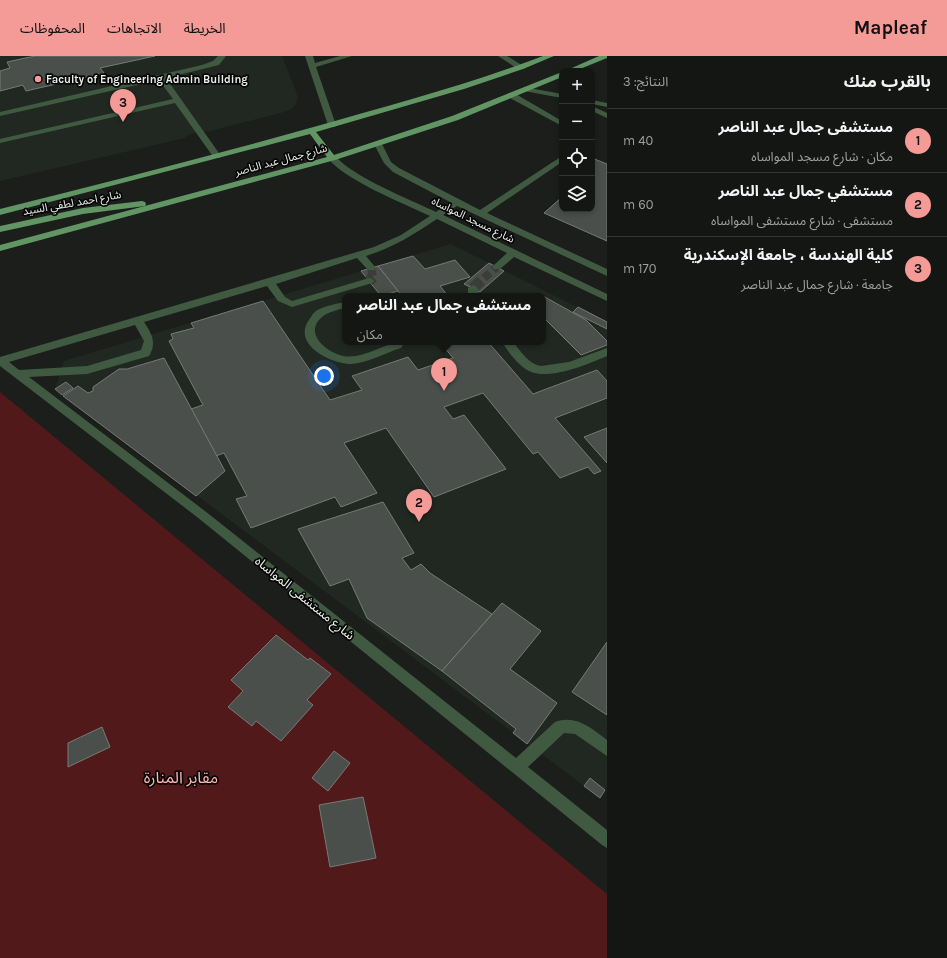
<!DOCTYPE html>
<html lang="ar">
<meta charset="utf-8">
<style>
body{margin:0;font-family:Karla,"Noto Sans Arabic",sans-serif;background:#212322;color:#f1f3f6;direction:rtl}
.controls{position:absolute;right:12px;top:12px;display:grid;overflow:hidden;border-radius:8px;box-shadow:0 2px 6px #0003}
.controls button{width:36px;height:36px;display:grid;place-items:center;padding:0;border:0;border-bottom:1px solid #333534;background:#141614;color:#f1f3f6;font:20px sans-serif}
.you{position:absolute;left:324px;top:320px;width:14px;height:14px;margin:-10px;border:3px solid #fff;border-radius:50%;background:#1a73e8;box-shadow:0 0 0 6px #1a73e833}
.badge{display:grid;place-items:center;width:26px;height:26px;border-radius:50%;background:#f59b97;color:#111;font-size:13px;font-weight:700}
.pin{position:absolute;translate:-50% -33px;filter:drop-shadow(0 1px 2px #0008)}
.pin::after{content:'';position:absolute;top:21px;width:14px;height:12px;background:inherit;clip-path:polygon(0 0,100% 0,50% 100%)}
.popup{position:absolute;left:342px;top:237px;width:204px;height:52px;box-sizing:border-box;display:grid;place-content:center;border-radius:8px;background:#141614;filter:drop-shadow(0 1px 3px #0005);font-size:13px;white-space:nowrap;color:#9d9fa0}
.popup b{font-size:15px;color:#f1f3f6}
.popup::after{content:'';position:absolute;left:50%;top:100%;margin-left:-8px;border:8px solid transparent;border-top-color:#141614}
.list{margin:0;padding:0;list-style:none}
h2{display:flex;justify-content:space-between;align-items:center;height:52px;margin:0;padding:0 16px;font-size:17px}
h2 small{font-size:13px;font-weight:400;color:#9d9fa0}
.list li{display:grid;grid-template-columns:26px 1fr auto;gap:12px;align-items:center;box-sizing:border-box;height:64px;padding:0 16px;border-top:1px solid #333534}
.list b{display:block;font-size:15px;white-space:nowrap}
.list p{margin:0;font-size:13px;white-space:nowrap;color:#9d9fa0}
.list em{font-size:13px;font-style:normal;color:#9d9fa0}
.icon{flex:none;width:22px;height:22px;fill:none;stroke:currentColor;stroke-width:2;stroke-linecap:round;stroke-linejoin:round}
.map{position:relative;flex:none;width:607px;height:902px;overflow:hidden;direction:ltr}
header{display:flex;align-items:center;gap:24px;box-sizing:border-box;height:56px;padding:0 20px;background:#f59b97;color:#111}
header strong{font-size:19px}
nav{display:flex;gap:22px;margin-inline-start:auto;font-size:14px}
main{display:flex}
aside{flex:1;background:#141614}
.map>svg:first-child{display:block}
.built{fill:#212821;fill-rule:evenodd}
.green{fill:#52191a}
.building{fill:#4b4f4b;stroke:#767a76}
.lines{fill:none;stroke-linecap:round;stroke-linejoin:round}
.minor-tunnel-far1{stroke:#3a3d3a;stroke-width:8;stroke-dasharray:8 4;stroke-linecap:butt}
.minor-tunnel{stroke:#3a3d3a;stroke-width:11;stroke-dasharray:11 5.5;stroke-linecap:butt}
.minor{fill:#405941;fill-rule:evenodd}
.major{fill:#619664;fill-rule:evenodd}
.poi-dot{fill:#f59b97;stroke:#060706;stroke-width:1.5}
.labels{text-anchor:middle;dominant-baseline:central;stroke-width:3.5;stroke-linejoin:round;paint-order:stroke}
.far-poi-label{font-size:11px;font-weight:bold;fill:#ebeeeb;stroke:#060706;text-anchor:start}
.far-street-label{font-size:11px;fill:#ebeeeb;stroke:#060706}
.street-label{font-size:13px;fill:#ebeeeb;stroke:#060706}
.near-park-label{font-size:16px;fill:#fdb6b1;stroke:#060706}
</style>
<header>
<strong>Mapleaf</strong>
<nav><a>الخريطة</a><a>الاتجاهات</a><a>المحفوظات</a></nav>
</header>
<main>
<aside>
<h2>بالقرب منك<small>النتائج: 3</small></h2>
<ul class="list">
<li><span class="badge">1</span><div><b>مستشفى جمال عبد الناصر</b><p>مكان · شارع مسجد المواساه</p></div><em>40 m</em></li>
<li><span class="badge">2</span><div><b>مستشفي جمال عبد الناصر</b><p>مستشفى · شارع مستشفى المواساه</p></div><em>60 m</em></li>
<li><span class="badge">3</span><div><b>كلية الهندسة ، جامعة الإسكندرية</b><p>جامعة · شارع جمال عبد الناصر</p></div><em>170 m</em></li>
</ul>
</aside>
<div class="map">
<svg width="607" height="902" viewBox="0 0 607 902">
<rect width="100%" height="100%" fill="#1b1e1b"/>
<g class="built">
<polygon points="0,0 282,0 298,41 296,48 291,53 281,57 210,75 205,75 187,79 185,82 0,125"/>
<path d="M451 188 607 266V731L600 742 55 333 64 305ZM345 240H543V286H345Z"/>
</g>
<polygon class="green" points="0,336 607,838 607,902 0,902"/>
<g class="building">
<polygon points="35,0 155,0 100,12 104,17 26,35 23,29 0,35 0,15 10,12 7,6"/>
<polygon points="592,102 607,108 607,185 544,157 562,141 562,153 592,153"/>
<polygon points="413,200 425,213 455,204 470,221 440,230 448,240 402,240 378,210"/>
<polygon points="489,207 504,215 480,236 464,228"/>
<polygon points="378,210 398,235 381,240 361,215"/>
<polygon points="543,240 586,264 607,285 607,289 581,299 543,261"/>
<polygon points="263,245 330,344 362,334 352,320 408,301 418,314 453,302 440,286 488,286 533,338 597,314 607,325 607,342 555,362 601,415 594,418 588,411 560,422 538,396 533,398 483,337 444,351 453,363 464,359 506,413 434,441 386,372 344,387 377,437 341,451 335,441 251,472 236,443 247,440 224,397 216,400 191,353 203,349 169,285 173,283 171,278 194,272 191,267"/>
<polygon points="578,251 607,266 607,273 573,256"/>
<polygon points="164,302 225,415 196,440 63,340 78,330 88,337 93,335 93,331 119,313 127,313"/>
<polygon points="66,326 73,332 62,339 55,333"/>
<polygon points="607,372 607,407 584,381"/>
<polygon points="383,446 414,497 402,502 411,514 421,508 430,517 492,558 442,615 367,562 349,523 330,530 298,473"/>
<polygon points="502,547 541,575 510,613 557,647 527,688 513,677 516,673 442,615"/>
<polygon points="276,579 308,604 310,602 331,618 307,644 313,649 281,685 256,665 252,670 228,651 243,635 231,624"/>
<polygon points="607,586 607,659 572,636"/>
<polygon points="102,671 110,691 68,711 68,687"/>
<polygon points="334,695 350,707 328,735 312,722"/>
<polygon points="590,722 605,734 600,742 584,730"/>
<polygon points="363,741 376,802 330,811 319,749"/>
</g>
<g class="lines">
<g class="minor-tunnel-far1">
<polyline points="371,212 373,221 372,222"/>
<polyline points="484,222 497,211"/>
</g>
<g class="minor-tunnel">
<polyline points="369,225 373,221"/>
<polyline points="473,232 485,221"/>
</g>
<g class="minor">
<polygon points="218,0 226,0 219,9 166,22 221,100 220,102 214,102 175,47 0,87 0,83 173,43 159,24 0,60 0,56 202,9 213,5"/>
<polygon points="305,0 313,0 315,7 340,0 352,0 316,11 336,69 335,71 332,71 328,69"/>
<polygon points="498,0 507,0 525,11 524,13 518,13"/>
<polygon points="524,31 562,38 562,42 524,35"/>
<polygon points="508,37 514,37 562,65 562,70 508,41"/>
<polygon points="592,44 607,47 607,51 592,48"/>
<polygon points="592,50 607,57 607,62 592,55"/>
<path d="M375 86H381L391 106 399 112 480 154 562 100V106L487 157 607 213V220L457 150 443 159 607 238V245L514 201 500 213H494L492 211 494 209 507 197 437 163C413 179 394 191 366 200L376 212 374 214H368L357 202 276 228 285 241 292 245 369 222 372 223 374 225 372 227 292 251 278 245 267 230 144 266C152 278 157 287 149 300L87 318 29 321 205 455 516 702 555 666C575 658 592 672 607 684V700L575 678 564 677 528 711 607 774V792L602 789 197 461 0 310V301L374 191 401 179 430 160C403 147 344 124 328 102L329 100H335C355 122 407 142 436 156L450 146 393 116 384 107 374 88ZM135 269 144 285 141 294 87 310 19 314 9 306Z"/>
<polygon points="473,229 478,232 478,240 468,240 468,232"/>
<path d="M345 246V252C337 254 328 256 322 261 303 277 326 296 343 300 364 304 384 286 405 286L401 292C385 297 368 307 351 308 333 308 295 291 307 267 310 263 312 258 316 255 324 250 335 248 345 246Z"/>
<path d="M502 286H513C521 295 528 308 541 310L569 306 607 292V300C588 308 549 325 529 315 519 310 508 296 502 286Z"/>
</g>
<g class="major">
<path d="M543 0H554L523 13 464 33 316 76 334 99 452 60 562 16V21L458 64 335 104 0 195V189L327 101 310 78 0 159V153C103 127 207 101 310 72 388 50 467 29 543 0Z"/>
<polygon points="599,0 607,0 607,2 575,15 565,15"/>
<polygon points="142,145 145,146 146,148 145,150 83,158 0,176 0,170 83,152"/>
</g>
</g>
<circle class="poi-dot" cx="38" cy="23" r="4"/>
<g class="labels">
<g class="far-poi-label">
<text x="46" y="23">Faculty of Engineering Admin Building</text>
</g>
<g class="far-street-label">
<text transform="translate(281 104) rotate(-15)">شارع جمال عبد الناصر</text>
<text transform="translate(72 147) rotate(-10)">شارع احمد لطفي السيد</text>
<text transform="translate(473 164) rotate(26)">شارع مسجد المواساه</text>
</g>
<g class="street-label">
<text transform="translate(305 542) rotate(39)">شارع مستشفى المواساه</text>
</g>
<g class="near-park-label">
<text x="181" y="721">مقابر المنارة</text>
</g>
</g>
</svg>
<div class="controls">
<button>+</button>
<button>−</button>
<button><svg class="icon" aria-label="locate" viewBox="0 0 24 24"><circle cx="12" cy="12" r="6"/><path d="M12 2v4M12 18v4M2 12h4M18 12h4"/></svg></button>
<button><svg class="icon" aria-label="layers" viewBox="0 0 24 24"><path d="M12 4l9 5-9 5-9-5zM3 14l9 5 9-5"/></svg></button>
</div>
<div class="you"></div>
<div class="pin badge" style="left:444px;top:335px">1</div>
<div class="popup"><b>مستشفى جمال عبد الناصر</b>مكان</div>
<div class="pin badge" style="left:419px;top:466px">2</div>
<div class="pin badge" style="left:123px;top:66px">3</div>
</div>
</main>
